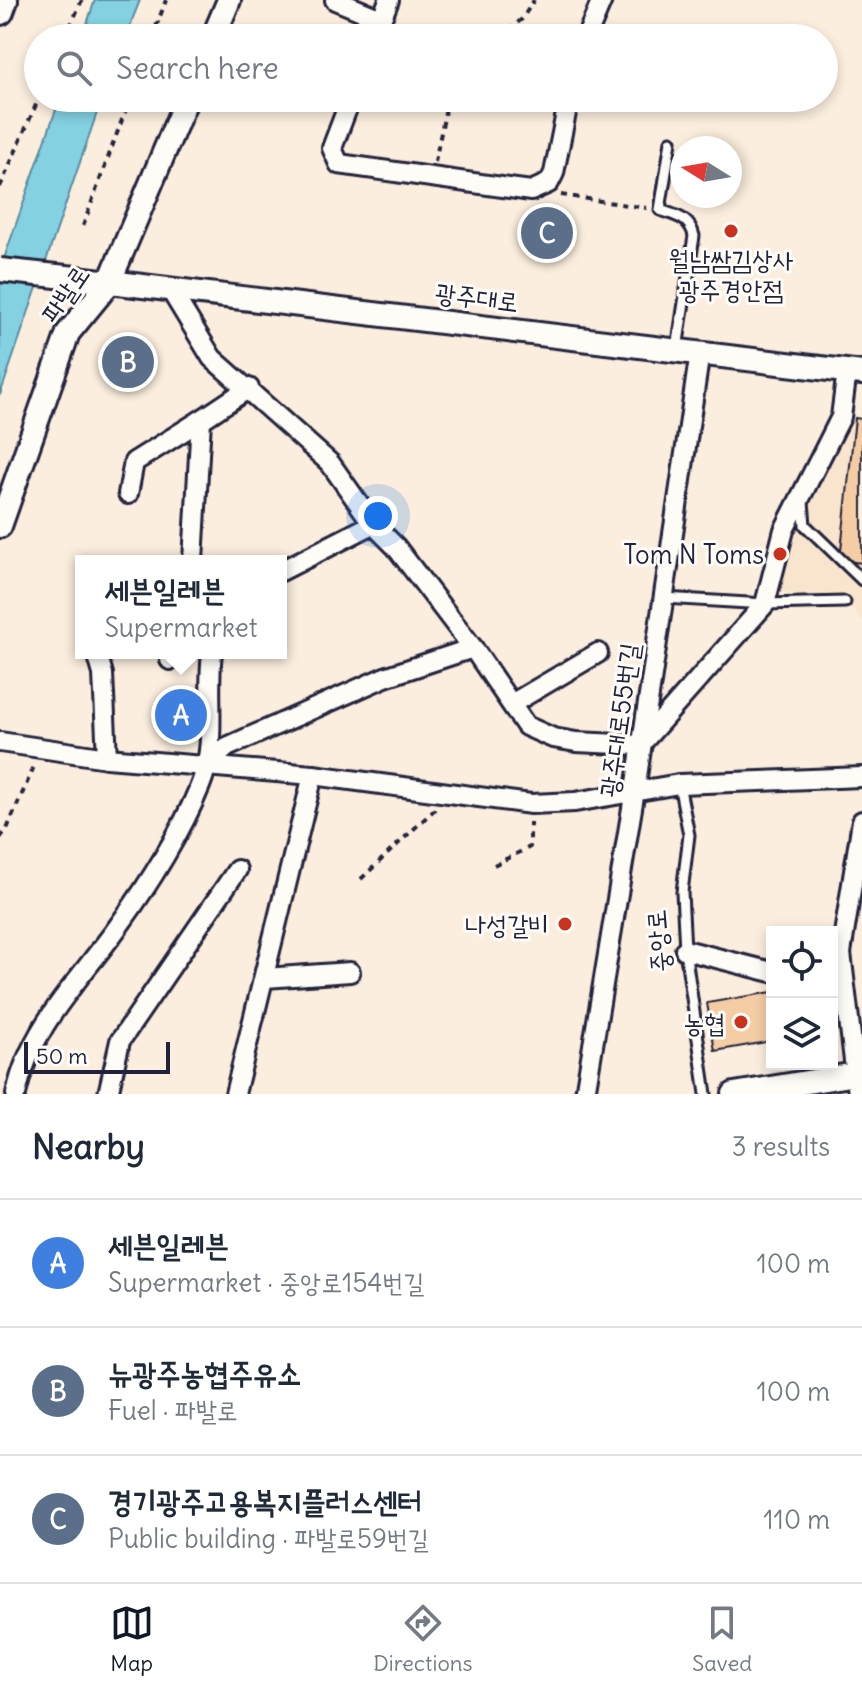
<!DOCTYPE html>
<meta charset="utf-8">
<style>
body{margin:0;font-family:Delius,"Poor Story",sans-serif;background:#f6f6f7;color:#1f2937}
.controls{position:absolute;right:24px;bottom:24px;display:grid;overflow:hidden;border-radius:0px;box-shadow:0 4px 12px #0003}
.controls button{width:72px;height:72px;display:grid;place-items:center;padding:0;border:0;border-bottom:2px solid #e0e1e3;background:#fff;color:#1f2937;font:40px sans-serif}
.compass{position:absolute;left:670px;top:136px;width:72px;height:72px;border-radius:50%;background:#fff;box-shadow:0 4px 12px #0003;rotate:281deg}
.scale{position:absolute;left:24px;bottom:20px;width:146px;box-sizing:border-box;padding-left:8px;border:4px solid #22223b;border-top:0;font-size:22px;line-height:28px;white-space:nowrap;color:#22223b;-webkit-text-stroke:6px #fdfcf7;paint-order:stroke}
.you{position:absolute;left:378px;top:516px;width:28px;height:28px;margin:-20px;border:6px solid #fff;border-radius:50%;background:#1a73e8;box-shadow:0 0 0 12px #1a73e833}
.badge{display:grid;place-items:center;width:52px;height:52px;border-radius:50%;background:#111827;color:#fff;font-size:26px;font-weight:700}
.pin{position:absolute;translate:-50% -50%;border:4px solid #fff;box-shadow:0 2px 8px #0006}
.popup{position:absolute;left:75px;top:555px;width:212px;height:104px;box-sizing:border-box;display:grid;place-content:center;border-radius:0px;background:#fff;filter:drop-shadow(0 2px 6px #0005);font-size:26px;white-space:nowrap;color:#747a83}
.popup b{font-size:30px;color:#1f2937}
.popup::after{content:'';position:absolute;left:50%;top:100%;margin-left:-16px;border:16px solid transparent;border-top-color:#fff}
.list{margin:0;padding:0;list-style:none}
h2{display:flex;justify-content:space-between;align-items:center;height:104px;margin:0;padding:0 32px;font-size:34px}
h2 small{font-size:26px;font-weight:400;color:#747a83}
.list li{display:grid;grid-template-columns:52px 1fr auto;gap:24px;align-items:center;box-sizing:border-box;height:128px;padding:0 32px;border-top:2px solid #e0e1e3}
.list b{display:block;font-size:30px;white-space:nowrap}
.list p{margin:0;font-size:26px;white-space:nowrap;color:#747a83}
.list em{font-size:26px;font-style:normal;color:#747a83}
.icon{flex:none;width:44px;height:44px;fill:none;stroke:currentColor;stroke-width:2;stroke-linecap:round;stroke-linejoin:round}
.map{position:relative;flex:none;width:862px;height:1094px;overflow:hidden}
.search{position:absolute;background:#fff;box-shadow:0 4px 12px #0003;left:24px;right:24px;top:24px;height:88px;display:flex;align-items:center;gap:20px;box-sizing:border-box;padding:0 28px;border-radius:44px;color:#747a83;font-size:30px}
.sheet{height:488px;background:#fff}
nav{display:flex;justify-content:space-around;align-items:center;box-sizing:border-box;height:112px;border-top:2px solid #e0e1e3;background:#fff;font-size:22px;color:#747a83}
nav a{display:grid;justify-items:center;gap:4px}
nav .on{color:#111827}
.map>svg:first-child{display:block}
.built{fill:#f9e4cd}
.water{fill:#83d1e1;stroke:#5c8b9f;stroke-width:2}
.building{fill:#f5cda5;stroke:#22223b;stroke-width:2}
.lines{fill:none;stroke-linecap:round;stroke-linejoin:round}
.service-casing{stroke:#22223b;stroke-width:15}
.minor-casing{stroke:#22223b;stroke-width:24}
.tertiary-casing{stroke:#22223b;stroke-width:28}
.secondary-casing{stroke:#22223b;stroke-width:32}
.path{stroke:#22223b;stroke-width:4;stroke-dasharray:6 6;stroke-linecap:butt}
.service{stroke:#fdfcf7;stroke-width:9}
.minor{stroke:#fdfcf7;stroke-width:18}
.tertiary{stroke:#fdfcf7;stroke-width:22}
.secondary{stroke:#fdfcf7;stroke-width:26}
.tertiary-bridge-casing{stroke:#22223b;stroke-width:28;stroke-linecap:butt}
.tertiary-bridge{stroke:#fdfcf7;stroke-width:22}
.poi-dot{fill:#c8321e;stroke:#fdfcf7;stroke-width:3}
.labels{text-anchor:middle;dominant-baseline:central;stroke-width:6;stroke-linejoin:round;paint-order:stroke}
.poi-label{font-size:26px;fill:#22223b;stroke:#fdfcf7;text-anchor:end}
.street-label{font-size:26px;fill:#22223b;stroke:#fdfcf7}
</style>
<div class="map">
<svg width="862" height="1094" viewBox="0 0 862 1094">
<rect width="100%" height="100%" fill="#fbeede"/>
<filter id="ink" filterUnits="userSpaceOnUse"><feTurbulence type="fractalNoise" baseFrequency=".0125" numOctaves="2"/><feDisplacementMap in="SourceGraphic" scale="16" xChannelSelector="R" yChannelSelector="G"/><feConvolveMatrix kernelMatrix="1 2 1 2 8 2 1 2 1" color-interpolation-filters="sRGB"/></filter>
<g filter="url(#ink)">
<polygon class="built" points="855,418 862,419 862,623 855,610 780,591 780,555 788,531"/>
<g class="water">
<polygon points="95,0 140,0 125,38 82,38"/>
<polygon points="60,98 102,98 0,395 0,270"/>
</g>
<g class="building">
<polygon points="855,418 862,419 862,563 840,560"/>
<polygon points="772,992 772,1041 715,1051 707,1003"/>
</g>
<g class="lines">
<defs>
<g id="service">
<path d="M671 141 660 210C677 216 690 218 694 236L677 349"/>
<polyline points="803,502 805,525 862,580"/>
<polyline points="664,598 765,604 845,602"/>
<polyline points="679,784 689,835 682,892 685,950 706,1094"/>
</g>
<g id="minor">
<polyline points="335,0 381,19"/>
<polyline points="374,38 389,0"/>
<polyline points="586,38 602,0"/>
<polyline points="351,98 332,148 339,164 531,191 549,183 554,173 569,98"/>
<polyline points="170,289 212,358 330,463 373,524 396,547 473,648 526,726 553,738 576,742 640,745 765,604 784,530 841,417 847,371"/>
<polyline points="128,494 134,462 201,420"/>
<polyline points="193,561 201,420 249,388"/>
<polyline points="281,571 373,524"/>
<polyline points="97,653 103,674 107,758"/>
<polyline points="170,660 172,653"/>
<polyline points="513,703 598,653"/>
<polyline points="0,742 107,758 313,775 531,804 575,802 679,784 862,777"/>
<polyline points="208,764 227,747 385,677 473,648"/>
<polyline points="685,950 772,972"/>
<polyline points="265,978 350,972"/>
<path d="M16 1094C30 1026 82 978 120 924 149 884 182 831 200 786 218 743 206 698 212 653"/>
<polyline points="108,1094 120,1041 237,870"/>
<polyline points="235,1094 313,775"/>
<polyline points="585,1094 635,790 700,352"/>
<polyline points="858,1094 841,953 862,821"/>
</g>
<g id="tertiary">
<polyline points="213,38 229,0"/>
<polyline points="85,279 862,373"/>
<polyline points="0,526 68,333 109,283 187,98"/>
<polyline points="734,1094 862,1073"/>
</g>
<polyline id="secondary" points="0,11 4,0"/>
</defs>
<use href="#service" class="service-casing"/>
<use href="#minor" class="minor-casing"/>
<use href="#tertiary" class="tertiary-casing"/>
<use href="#secondary" class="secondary-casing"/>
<g class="path">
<polyline points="398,25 430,38"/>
<polyline points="65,38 82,0"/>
<polyline points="152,38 166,0"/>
<polyline points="499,38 522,19 534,0"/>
<polyline points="435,162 448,98"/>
<polyline points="0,187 39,98"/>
<polyline points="561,195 647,208"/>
<polyline points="83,226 130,98"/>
<polyline points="0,838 7,829 35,764"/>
<polyline points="494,865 530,847 530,822"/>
<polyline points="361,879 435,809"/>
</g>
<use href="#service" class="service"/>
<use href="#minor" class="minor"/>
<use href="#tertiary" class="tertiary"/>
<use href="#secondary" class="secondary"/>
<defs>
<polyline id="tertiary-bridge" points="0,270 85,279"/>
</defs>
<use href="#tertiary-bridge" class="tertiary-bridge-casing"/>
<use href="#tertiary-bridge" class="tertiary-bridge"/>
</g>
</g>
<g class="poi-dot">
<circle cx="731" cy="231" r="8"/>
<circle cx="780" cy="554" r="8"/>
<circle cx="565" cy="924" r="8"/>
<circle cx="741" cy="1022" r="8"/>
</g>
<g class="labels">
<g class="poi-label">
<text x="731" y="259" text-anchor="middle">월남쌈김상사<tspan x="731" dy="30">광주경안점</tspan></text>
<text x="764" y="554">Tom N Toms</text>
<text x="549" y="924">나성갈비</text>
<text x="725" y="1022">농협</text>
</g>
<g class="street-label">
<text transform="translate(65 294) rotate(-56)">파발로</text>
<text transform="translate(477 297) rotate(7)">광주대로</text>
<text transform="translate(619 720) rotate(-82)">광주대로55번길</text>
<text transform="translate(658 941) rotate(-95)">중앙로</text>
</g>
</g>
</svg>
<div class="controls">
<button><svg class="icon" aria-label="locate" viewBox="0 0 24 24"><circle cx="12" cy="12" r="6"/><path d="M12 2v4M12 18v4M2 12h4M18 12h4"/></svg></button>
<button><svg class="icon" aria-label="layers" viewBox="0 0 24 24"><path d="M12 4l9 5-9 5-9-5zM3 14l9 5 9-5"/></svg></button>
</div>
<svg class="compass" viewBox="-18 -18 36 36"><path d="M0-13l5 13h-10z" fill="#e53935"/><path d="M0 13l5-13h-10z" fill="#747a83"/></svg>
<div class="scale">50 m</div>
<div class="you"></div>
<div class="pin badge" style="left:181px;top:715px;background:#3f7fe0">A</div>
<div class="popup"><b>세븐일레븐</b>Supermarket</div>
<div class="pin badge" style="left:128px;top:362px;background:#5c6f8a">B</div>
<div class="pin badge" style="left:547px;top:233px;background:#5c6f8a">C</div>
<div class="search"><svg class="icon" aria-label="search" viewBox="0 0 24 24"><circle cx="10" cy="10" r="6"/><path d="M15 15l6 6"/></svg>Search here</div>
</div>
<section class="sheet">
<h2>Nearby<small>3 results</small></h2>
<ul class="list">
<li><span class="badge" style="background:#3f7fe0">A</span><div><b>세븐일레븐</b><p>Supermarket · 중앙로154번길</p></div><em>100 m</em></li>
<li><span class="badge" style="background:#5c6f8a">B</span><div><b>뉴광주농협주유소</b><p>Fuel · 파발로</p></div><em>100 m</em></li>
<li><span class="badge" style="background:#5c6f8a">C</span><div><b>경기광주고용복지플러스센터</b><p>Public building · 파발로59번길</p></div><em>110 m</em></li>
</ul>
</section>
<nav>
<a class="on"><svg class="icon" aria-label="map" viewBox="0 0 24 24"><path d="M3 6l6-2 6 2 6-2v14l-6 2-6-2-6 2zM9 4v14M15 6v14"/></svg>Map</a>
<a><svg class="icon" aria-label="directions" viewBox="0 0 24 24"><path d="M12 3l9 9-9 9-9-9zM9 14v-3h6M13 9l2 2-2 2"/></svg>Directions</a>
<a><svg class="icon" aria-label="saved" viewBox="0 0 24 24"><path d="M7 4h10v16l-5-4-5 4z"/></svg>Saved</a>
</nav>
